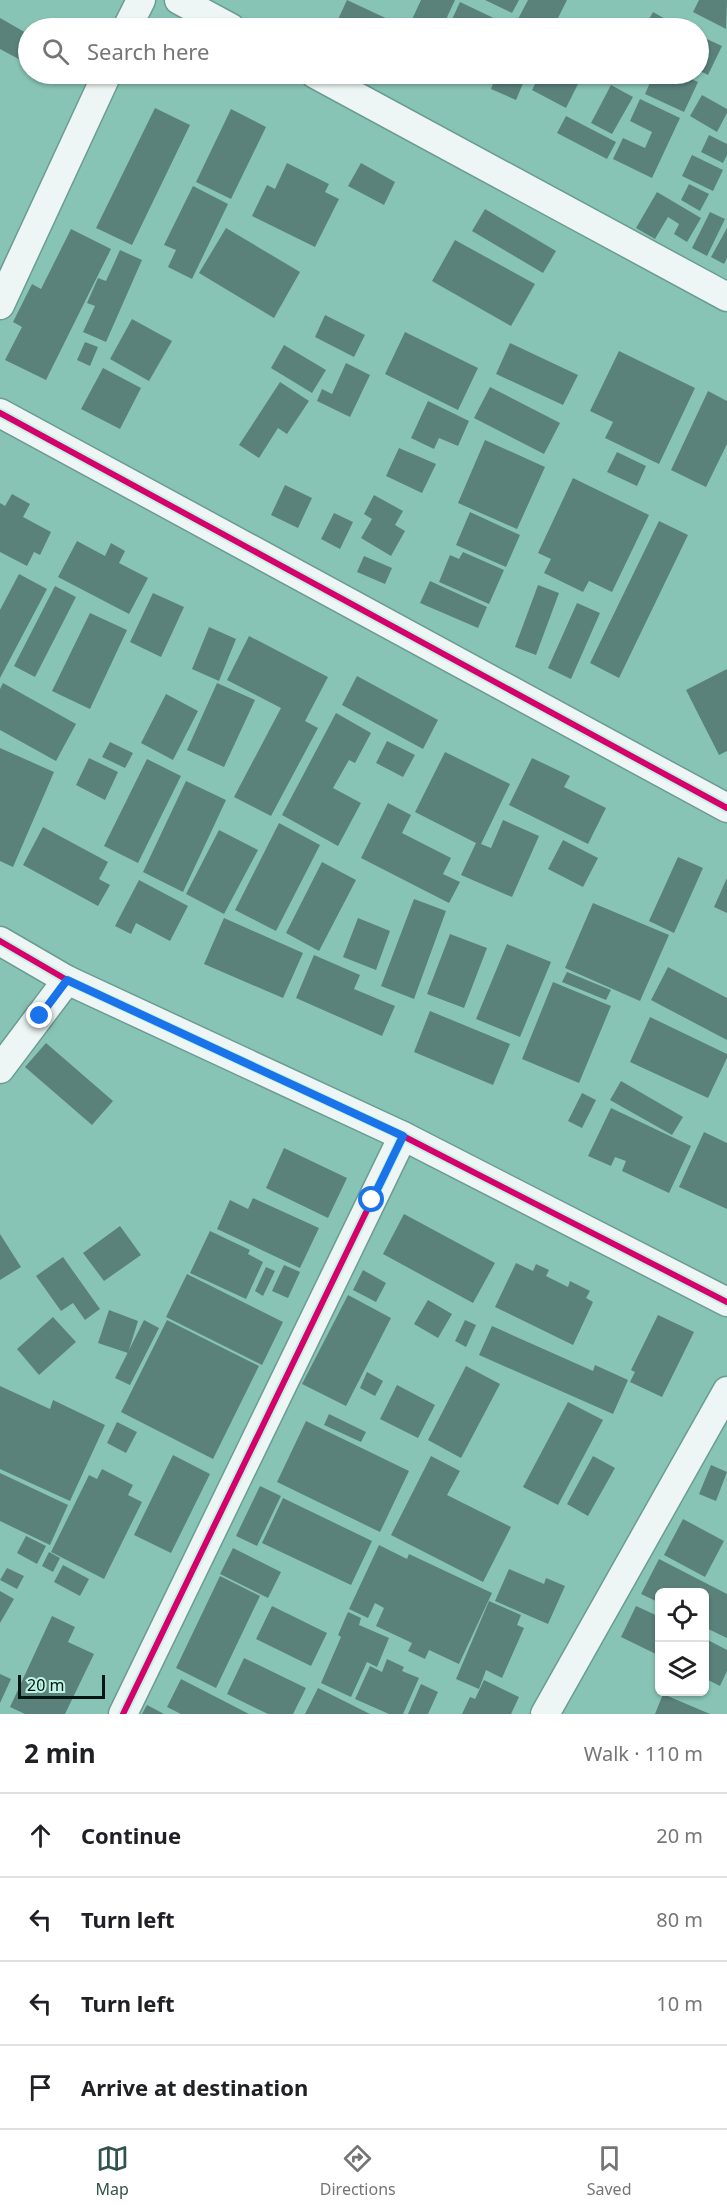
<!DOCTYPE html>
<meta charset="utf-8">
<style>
body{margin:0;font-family:"Noto Sans",sans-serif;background:#f6f6f6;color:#202124}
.controls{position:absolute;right:18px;bottom:18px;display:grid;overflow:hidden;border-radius:9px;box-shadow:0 2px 4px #0004}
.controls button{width:54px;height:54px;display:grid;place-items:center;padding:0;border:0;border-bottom:2px solid #e0e0e0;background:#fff;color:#202124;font:30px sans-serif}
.scale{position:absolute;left:18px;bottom:15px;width:87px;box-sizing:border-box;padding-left:6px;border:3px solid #001610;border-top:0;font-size:16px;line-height:21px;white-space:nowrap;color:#001610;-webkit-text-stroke:4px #c1f3e4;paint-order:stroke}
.stop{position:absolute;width:18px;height:18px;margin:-14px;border:4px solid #1a73e8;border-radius:50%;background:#fff}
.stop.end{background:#1a73e8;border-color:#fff;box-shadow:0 2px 6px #0008}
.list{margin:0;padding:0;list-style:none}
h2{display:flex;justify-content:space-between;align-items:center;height:78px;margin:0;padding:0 24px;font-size:26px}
h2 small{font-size:20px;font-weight:400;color:#757577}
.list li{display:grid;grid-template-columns:39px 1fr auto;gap:18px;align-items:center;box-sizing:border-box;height:84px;padding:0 24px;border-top:2px solid #e0e0e0}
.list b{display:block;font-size:22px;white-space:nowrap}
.list em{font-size:20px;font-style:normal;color:#757577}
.icon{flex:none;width:33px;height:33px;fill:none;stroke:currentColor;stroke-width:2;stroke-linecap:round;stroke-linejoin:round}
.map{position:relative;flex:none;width:727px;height:1714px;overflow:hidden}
.search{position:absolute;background:#fff;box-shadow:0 2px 4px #0004;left:18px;right:18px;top:18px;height:66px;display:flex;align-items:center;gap:15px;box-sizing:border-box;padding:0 21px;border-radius:33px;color:#757577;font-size:22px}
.sheet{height:414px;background:#fff}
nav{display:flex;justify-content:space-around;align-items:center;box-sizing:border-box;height:84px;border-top:2px solid #e0e0e0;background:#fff;font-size:16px;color:#757577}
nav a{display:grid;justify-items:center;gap:3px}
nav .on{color:#30534a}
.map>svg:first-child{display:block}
.building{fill:#5a827b}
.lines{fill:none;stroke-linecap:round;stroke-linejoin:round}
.minor-casing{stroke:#6b9c91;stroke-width:31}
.minor{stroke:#edf6f4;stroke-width:28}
.cycleway-casing{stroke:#c1f3e4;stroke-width:10}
.cycleway{stroke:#d6006c;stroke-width:6}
.route{stroke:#1a73e8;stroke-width:8}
</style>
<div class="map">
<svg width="727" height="1714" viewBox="0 0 727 1714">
<rect width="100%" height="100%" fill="#88c4b5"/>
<g class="building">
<polygon points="347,0 407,28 334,28"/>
<polygon points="421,0 455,0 442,28 408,28"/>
<polygon points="485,0 519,0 512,13"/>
<polygon points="528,0 567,0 553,28 537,28 518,19"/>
<polygon points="699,0 727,0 726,29 693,12"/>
<polygon points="460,2 502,22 498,28 454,28 449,26"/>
<polygon points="653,12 674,24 672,28 644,28"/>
<polygon points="0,18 28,34 28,64 0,49"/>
<polygon points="698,35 722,46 708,75 698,70"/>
<polygon points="455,74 527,74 516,100 491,89 494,81 478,74 474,82"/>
<polygon points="540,74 583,74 566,108 532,90"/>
<polygon points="654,74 679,74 698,82 684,112 645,94"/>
<polygon points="611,85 633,97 612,134 591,123"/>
<polygon points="702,95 727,109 727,113 717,132 690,116"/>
<polygon points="640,99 680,118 652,178 613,159 623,138 645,148 652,132 630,121"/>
<polygon points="155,108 190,125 132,245 96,228"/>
<polygon points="231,109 266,127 231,199 196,182"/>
<polygon points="566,116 616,142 607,159 557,133"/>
<polygon points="709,135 727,144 727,155 723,163 701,152"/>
<polygon points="692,155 723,170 713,191 682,176"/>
<polygon points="287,163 329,184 325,192 339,199 315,247 252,216 267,185 275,189"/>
<polygon points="361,163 395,182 384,205 348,186"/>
<polygon points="689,184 709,194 700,211 681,200"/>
<polygon points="193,186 228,204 192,279 168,267 176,250 164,245"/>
<polygon points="657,192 701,218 687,242 674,234 679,224 668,217 655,239 636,228"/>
<polygon points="485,209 556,251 543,273 472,231"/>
<polygon points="710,212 725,219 707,256 692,248"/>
<polygon points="226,228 300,272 274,318 199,273"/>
<polygon points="727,228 727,258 724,264 711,257"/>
<polygon points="71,229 111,249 46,380 5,360 22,327 13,322 32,284 41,289"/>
<polygon points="455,240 535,284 511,326 432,281"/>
<polygon points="120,250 142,260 106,342 83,332 95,306 87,303 98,278 106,281"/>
<polygon points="325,315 365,335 354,357 315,337"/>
<polygon points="132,319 172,341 149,381 110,359"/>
<polygon points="405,332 478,368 458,410 385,374"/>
<polygon points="85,342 98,347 90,366 77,360"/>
<polygon points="510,343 578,375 563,405 496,374"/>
<polygon points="284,345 326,370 312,393 271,368"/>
<polygon points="619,351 695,388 659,464 605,438 613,422 590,411"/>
<polygon points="346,363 370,375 350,417 317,401 322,389 332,394"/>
<polygon points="103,368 141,388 120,429 81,409"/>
<polygon points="280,382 309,401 287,434 278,428 259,458 239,445"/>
<polygon points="490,387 560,423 544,454 474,418"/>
<polygon points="708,391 727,401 727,444 706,487 671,470"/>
<polygon points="428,401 469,421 458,446 439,438 434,449 411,438"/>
<polygon points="485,440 545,467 517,529 458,503"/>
<polygon points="399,448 436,464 422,493 386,476"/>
<polygon points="617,452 646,466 637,486 607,472"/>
<polygon points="573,478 649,515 612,592 589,581 583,592 544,573 551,559 538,553"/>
<polygon points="285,485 312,498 298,528 271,515"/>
<polygon points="12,494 30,504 23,517 51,532 40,555 34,552 27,566 0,552 0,503 5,506"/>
<polygon points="374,495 403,511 395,525 405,531 391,556 361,538 372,519 364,514"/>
<polygon points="470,512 520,535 506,567 456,545"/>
<polygon points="334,513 353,522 340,549 321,539"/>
<polygon points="659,521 688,535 619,678 590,663"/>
<polygon points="77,541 105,556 111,543 125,551 119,563 148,578 129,614 58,577"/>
<polygon points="463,552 504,570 489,604 439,582 450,555 459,559"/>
<polygon points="364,556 392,568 385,584 357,572"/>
<polygon points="19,574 47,589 0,678 0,610"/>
<polygon points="430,581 487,607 478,628 420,603"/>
<polygon points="538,585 559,593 536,655 515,647"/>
<polygon points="55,586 76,597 35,677 14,666"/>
<polygon points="153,593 184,607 161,657 130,642"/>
<polygon points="577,603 600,613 571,679 548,668"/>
<polygon points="90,613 127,630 90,709 52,691"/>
<polygon points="209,627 236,639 219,681 192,669"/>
<polygon points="249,636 328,677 305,721 318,728 271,816 234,797 281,708 227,680"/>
<polygon points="727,669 727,751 719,755 686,690"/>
<polygon points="357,676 438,720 423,749 342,705"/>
<polygon points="3,683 76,724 56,761 0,730 0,689"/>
<polygon points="217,683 255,700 224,767 187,750"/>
<polygon points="166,694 198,711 173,760 141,743"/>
<polygon points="336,713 371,733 355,763 349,760 333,788 361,803 338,846 282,815"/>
<polygon points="387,741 415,755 403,777 376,763"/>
<polygon points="110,742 133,753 125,768 102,757"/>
<polygon points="0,748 54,772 13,867 0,861"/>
<polygon points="445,752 510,784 481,844 491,848 503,820 539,836 512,897 461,875 476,843 415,812"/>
<polygon points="89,758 118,772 105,800 76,785"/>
<polygon points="532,758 570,776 564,787 606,808 588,844 509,805"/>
<polygon points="147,759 181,776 138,863 104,846"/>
<polygon points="186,781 226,800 183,892 143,872"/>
<polygon points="388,803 411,815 402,833 451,858 443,874 460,882 449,903 361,858"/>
<polygon points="279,823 320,845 276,931 235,910"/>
<polygon points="43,827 108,862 99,879 110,885 98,906 23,865"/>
<polygon points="219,830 258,850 224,914 186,894"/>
<polygon points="563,840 598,858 583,887 548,869"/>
<polygon points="678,857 703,868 674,933 649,921"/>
<polygon points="322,862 356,880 319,951 286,933"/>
<polygon points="727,878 727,913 714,907"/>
<polygon points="139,880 188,906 170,941 136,923 131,934 115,926"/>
<polygon points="414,899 446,911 414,999 381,986"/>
<polygon points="593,903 669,935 640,1001 565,968"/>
<polygon points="224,918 303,953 283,998 204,964"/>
<polygon points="358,918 390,931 376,970 343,957"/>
<polygon points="450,934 487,948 464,1008 427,994"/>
<polygon points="507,944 551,962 520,1037 476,1019"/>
<polygon points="314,955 360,975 354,989 395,1006 382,1036 296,998"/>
<polygon points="668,967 727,998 727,1040 651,1000"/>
<polygon points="567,972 611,990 606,1000 562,982"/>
<polygon points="553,982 611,1006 579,1083 522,1059"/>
<polygon points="430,1011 510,1044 493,1085 414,1052"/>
<polygon points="650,1017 727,1054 727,1058 708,1098 630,1062"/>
<polygon points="46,1043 113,1101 92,1125 25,1067"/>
<polygon points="621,1081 683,1117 672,1135 610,1100"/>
<polygon points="582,1093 596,1100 582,1128 568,1121"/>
<polygon points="611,1108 691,1146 669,1193 622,1171 626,1161 615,1157 611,1166 588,1156"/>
<polygon points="704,1132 727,1143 727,1209 679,1187"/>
<polygon points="284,1148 347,1178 328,1218 266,1188"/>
<polygon points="253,1198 319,1228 300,1268 217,1229 230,1200 248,1209"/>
<polygon points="404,1214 495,1263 473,1303 383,1254"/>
<polygon points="120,1226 141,1255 104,1281 83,1253"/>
<polygon points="210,1231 250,1250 248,1254 263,1262 246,1299 190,1273"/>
<polygon points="0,1234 21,1267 0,1280"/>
<polygon points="63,1257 100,1309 85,1320 73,1303 61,1311 36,1276"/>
<polygon points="516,1263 533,1271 536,1264 549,1270 546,1276 568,1287 570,1281 590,1291 586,1298 593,1302 573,1345 495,1307"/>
<polygon points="284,1265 300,1272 288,1298 272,1291"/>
<polygon points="266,1267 275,1271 263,1296 255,1291"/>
<polygon points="363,1270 386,1283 376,1302 353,1290"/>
<polygon points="187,1274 283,1322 262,1365 166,1317"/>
<polygon points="348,1295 391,1318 346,1406 302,1384"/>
<polygon points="428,1300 452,1314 438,1338 414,1324"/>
<polygon points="109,1310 138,1321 128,1353 98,1343"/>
<polygon points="658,1315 694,1332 662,1397 630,1382 635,1372 631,1370"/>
<polygon points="53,1317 76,1342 39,1375 17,1349"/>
<polygon points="144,1320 159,1328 130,1385 115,1378"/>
<polygon points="167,1320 259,1366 213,1459 121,1412"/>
<polygon points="465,1320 476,1325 466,1347 455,1341"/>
<polygon points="492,1326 593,1371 595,1365 628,1380 613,1414 479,1355"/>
<polygon points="466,1366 500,1384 461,1458 428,1440"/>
<polygon points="367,1372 383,1381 375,1396 360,1388"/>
<polygon points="397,1385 435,1405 418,1438 380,1419"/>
<polygon points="0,1386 50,1409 53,1400 105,1425 70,1501 0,1469"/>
<polygon points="568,1402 603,1420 558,1505 523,1487"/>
<polygon points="329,1414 366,1432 361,1442 324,1425"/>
<polygon points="306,1421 409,1471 380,1532 277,1482"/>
<polygon points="117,1422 137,1432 126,1453 107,1443"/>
<polygon points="173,1455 210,1474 171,1553 134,1535"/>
<polygon points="431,1456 460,1471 447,1495 511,1527 483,1582 391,1535"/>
<polygon points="593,1456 615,1468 588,1516 567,1504"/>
<polygon points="711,1465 727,1472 716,1501 699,1494"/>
<polygon points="102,1469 133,1485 128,1495 142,1502 104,1579 51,1552 89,1475 97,1479"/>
<polygon points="0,1473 68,1505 50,1545 0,1521"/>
<polygon points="260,1486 281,1496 257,1546 236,1536"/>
<polygon points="283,1498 372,1541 351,1585 262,1543"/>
<polygon points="683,1519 724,1541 705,1577 664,1555"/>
<polygon points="26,1536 46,1546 37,1564 17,1553"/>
<polygon points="379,1545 407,1559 409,1554 492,1593 459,1664 429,1650 425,1659 408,1651 412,1643 376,1626 384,1608 375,1603 368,1618 349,1609"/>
<polygon points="233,1548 281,1572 268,1598 220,1574"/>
<polygon points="49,1552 60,1558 53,1572 42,1566"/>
<polygon points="659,1559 727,1594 727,1638 704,1627 704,1592 660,1592 660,1603 641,1594"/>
<polygon points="63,1565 89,1579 80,1596 54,1582"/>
<polygon points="7,1568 24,1576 17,1589 0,1580"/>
<polygon points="509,1569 544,1584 546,1578 565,1586 548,1624 495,1601"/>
<polygon points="220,1576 260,1596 216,1688 176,1668"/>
<polygon points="0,1591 14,1599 0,1623"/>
<polygon points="489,1601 521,1615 517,1625 524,1628 502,1678 486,1670 479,1689 456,1679"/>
<polygon points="272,1606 327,1633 311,1666 256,1639"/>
<polygon points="636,1606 660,1617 660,1656 621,1637"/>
<polygon points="348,1612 361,1618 359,1625 389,1638 377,1667 367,1662 351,1697 321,1683 341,1637 338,1635"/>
<polygon points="52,1616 75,1627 68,1642 94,1654 65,1714 25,1714 10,1707"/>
<polygon points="704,1638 727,1650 727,1671 720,1686 704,1678"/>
<polygon points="244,1658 306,1688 293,1714 268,1714 227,1694"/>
<polygon points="387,1659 404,1667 402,1671 419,1678 403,1714 389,1714 355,1699 370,1666 382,1672"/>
<polygon points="0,1674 11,1679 0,1703"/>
<polygon points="181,1679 249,1714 181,1714 167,1707"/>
<polygon points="484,1680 519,1697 511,1714 462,1714 470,1697 475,1699"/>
<polygon points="421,1684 438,1692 428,1714 408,1714"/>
<polygon points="318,1688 370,1714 305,1714"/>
<polygon points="663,1694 710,1714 655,1714"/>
<polygon points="147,1705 164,1714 142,1714"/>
</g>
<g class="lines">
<defs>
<g id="minor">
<polyline points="179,0 231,28"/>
<polyline points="127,28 141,0"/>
<polyline points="315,74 727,297"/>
<polyline points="0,305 107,74"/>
<polyline points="0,413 727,808"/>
<polyline points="0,941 67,980 403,1136 727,1302"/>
<polyline points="0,1069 67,980"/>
<polyline points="123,1714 403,1136"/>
<polyline points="545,1714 727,1391"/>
</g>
</defs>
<use href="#minor" class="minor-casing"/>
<use href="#minor" class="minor"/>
<defs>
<g id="cycleway">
<polyline points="0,413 727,808"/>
<polyline points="0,941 67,980 403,1136 727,1302"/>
<polyline points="123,1714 403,1136"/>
</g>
</defs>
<use href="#cycleway" class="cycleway-casing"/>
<use href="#cycleway" class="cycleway"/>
</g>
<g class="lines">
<polyline class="route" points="40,1016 67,980 403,1136 372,1200"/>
</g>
</svg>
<div class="controls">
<button><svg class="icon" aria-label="locate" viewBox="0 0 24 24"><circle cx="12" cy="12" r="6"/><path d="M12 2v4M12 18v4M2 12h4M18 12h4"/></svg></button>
<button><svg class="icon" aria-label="layers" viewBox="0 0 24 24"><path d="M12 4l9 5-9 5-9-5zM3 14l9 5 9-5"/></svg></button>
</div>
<div class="scale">20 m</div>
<div class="stop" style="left:372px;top:1200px"></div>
<div class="stop end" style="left:40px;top:1016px"></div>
<div class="search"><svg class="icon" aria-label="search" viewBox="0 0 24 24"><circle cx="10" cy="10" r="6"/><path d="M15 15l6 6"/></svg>Search here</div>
</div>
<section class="sheet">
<h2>2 min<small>Walk · 110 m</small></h2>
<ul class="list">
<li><svg class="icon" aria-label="ahead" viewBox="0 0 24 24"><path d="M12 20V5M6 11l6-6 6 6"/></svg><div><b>Continue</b></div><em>20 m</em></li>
<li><svg class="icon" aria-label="left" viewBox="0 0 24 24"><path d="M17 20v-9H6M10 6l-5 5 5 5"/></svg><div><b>Turn left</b></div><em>80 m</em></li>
<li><svg class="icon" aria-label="left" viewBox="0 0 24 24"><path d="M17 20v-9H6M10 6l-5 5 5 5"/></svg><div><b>Turn left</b></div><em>10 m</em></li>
<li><svg class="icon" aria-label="arrive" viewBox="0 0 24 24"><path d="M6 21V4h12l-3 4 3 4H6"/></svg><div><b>Arrive at destination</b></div></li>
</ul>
</section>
<nav>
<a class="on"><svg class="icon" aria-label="map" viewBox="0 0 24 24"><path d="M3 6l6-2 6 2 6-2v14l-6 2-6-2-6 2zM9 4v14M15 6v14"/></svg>Map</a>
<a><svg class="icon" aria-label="directions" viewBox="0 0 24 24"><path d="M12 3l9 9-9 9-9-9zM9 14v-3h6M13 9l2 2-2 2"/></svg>Directions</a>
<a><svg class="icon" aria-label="saved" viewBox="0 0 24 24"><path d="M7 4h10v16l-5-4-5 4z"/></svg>Saved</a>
</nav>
